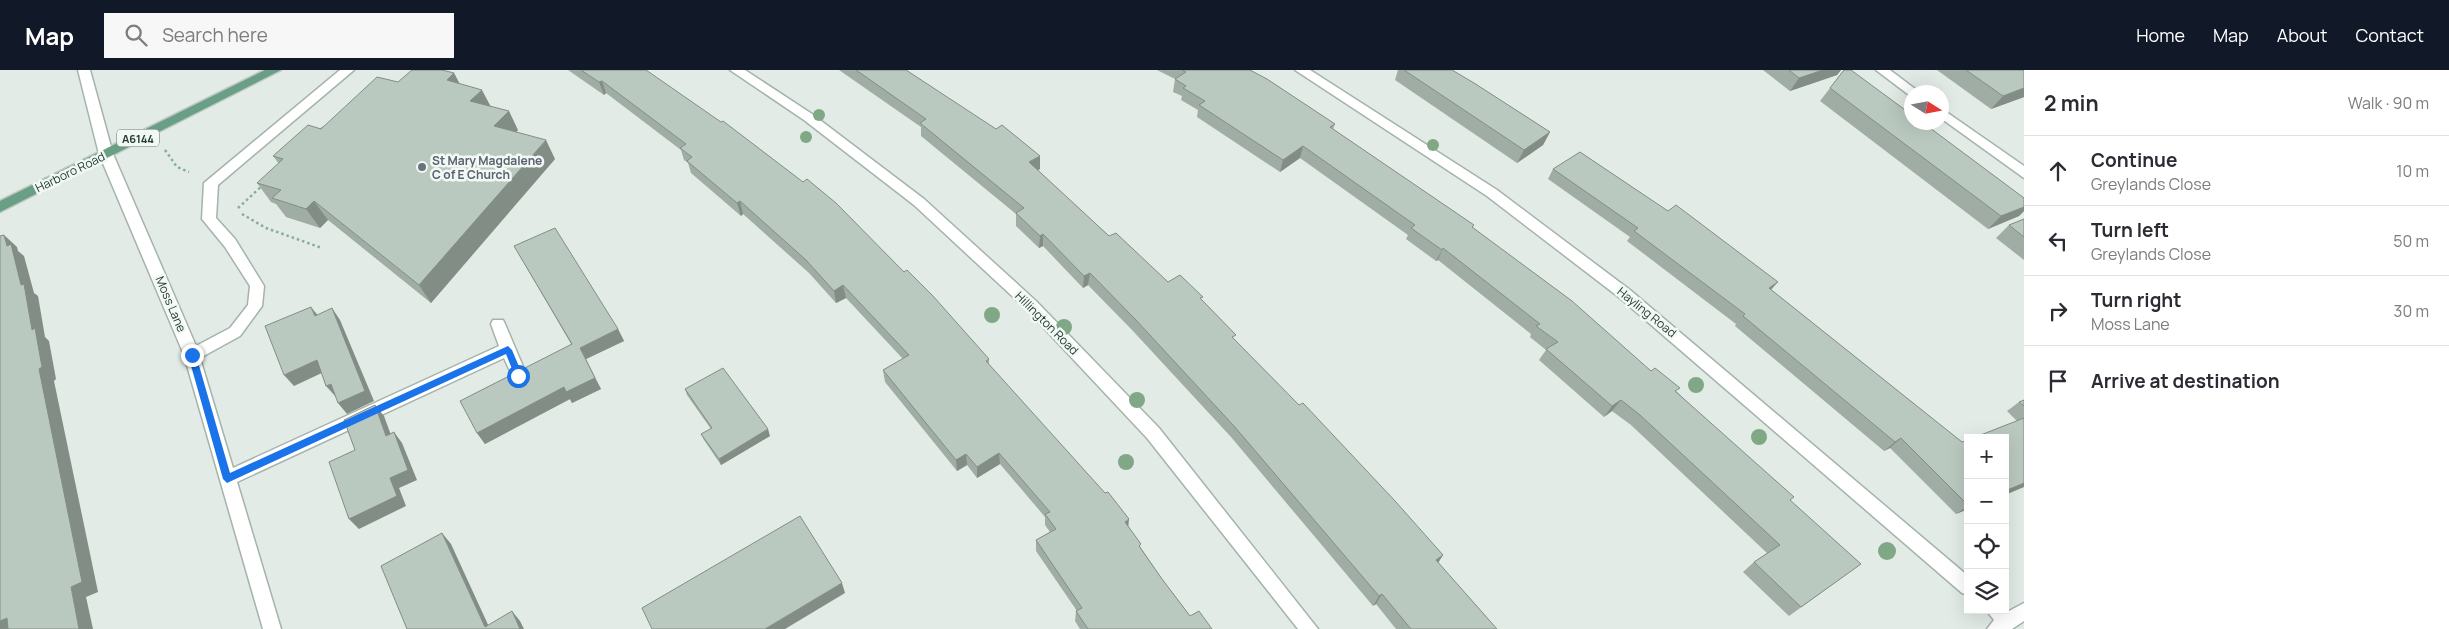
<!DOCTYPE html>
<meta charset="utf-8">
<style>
body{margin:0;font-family:Manrope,sans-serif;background:#f7f7f7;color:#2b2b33}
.controls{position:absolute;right:15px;bottom:15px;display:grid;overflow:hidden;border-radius:0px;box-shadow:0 5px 20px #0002}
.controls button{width:45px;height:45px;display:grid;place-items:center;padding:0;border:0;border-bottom:1px solid #e1e1e2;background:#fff;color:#2b2b33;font:25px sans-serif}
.compass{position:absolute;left:1904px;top:15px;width:45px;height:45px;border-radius:50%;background:#fff;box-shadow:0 5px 20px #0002;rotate:101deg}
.stop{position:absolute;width:15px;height:15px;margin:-11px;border:4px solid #1a73e8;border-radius:50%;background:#fff}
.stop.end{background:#1a73e8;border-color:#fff;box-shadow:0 1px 5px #0008}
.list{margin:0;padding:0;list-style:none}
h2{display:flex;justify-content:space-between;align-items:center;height:65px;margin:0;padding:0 20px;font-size:21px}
h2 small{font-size:16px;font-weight:400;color:#7c7c81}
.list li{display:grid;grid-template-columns:32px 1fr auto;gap:15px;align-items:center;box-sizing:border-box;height:70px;padding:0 20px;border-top:1px solid #e1e1e2}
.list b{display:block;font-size:19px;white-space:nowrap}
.list p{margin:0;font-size:16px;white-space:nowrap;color:#7c7c81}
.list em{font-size:16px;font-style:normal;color:#7c7c81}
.icon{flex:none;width:28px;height:28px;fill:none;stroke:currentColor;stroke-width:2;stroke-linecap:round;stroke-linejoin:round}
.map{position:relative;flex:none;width:2024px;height:559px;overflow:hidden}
header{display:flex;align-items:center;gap:30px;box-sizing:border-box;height:70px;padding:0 25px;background:#111827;color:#fff}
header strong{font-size:24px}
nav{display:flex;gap:28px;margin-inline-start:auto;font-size:18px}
.search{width:350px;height:45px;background:#f7f7f7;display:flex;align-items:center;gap:12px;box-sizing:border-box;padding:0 18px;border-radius:0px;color:#7c7c81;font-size:19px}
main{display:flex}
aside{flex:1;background:#fff}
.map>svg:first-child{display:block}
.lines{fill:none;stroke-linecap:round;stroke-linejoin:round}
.minor-casing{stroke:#a5b3ab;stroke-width:3}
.major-casing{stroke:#c1c8c5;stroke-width:3}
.path{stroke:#84ae97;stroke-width:2.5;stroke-dasharray:2.5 3;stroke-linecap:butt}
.minor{fill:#fff;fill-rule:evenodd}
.major{fill:#699f84;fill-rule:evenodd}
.tree{fill:#80a886}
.wall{fill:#a0ada5}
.shaded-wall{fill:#828d86}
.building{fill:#bac9c0;stroke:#828d86}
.route{fill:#1a73e8}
.worship-dot{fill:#6b7280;stroke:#f2f8f4;stroke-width:2}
.labels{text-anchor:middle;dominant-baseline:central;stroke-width:5;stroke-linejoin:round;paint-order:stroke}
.shield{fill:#f2f8f4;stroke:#61746a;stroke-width:1}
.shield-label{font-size:11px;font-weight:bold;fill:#233c2f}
.worship-label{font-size:12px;font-weight:bold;fill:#5b616d;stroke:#f2f8f4;text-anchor:start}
.street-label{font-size:12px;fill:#233c2f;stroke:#f2f8f4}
</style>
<header>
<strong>Map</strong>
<div class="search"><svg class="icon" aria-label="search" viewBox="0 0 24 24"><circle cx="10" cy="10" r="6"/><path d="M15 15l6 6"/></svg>Search here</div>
<nav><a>Home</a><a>Map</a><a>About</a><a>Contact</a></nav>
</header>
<main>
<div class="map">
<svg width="2024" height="559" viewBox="0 0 2024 559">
<rect width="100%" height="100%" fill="#e2ebe5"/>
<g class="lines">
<defs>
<g id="minor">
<polygon points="78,0 90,0 113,84 196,276 230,258 248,235 250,216 225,177 202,149 204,113 340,0 354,0 218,115 216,148 235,169 264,216 262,236 240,266 200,288 233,398 499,276 491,254 493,250 503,250 505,254 527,306 524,310 519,312 514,310 504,288 237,412 281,559 263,559 184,285 99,84"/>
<polygon points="730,0 745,0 812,44 924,129 1036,231 1159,358 1318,559 1298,559 1147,368 1026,239 914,135 804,50"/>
<polygon points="1295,0 1310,0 1497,120 1630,220 1968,506 1968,525 1962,523 1620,228 1487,126"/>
<polygon points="1876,0 1890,0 1919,22 1909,25"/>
<polygon points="1942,39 2024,96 2024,108 1942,49"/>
<polygon points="2024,533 2024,551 2012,559 1987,559 1994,550 1986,540 2005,540 2005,537 2009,541"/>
</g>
<polygon id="major" points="265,0 281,0 0,142 0,131"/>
</defs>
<use href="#minor" class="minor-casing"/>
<use href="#major" class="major-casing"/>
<g class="path">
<polyline points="165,80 177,97 189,102"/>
<polyline points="238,138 263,115"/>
<polyline points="242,144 266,158 322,178"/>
</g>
<use href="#minor" class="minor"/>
<use href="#major" class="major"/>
</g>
<g class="tree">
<circle cx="819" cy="45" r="6"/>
<circle cx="806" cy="67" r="6"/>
<circle cx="1433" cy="75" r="6"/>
<circle cx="992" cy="245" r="8"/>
<circle cx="1064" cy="257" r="8"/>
<circle cx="1696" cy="315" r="8"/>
<circle cx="1137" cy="330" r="8"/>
<circle cx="1759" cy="367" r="8"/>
<circle cx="1126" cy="392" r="8"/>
<circle cx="1887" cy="481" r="9"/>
</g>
<g class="wall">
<polygon points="568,0 646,0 989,289 989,295 1128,457 1141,478 1162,509 1190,546 1212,559 1080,559 1075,551 1076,541 1077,541 1036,481 1036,470 1050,462 1045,455 1045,447 1000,394 977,408 967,395 957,401 885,312 883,300 903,289 846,228 836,233 809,203 743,144 741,146 691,103 688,93 684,90 681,80 606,23 604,25"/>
<polygon points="839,0 906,0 1040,99 1037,100 1109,166 1168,212 1202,230 1235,270 1443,485 1438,493 1497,559 1396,559 1376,534 1373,536 1231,367 1133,261 1088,215 1083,218 1043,176 1039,178 1016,156 1016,144 921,66 921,57"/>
<polygon points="1157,0 1250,0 1335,54 1333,59 1473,158 1677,322 1790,431 1861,494 1789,546 1743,502 1754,492 1767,483 1631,355 1612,341 1604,347 1539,290 1546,280 1530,267 1531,264 1438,190 1436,191 1406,169 1408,165 1300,88 1280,102 1197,47 1198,40 1181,30 1182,26 1173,22 1175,9"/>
<polygon points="1398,0 1452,0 1550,62 1543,75 1517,93 1395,10"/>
<polygon points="1763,0 1841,0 1837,5 1790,21"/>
<polygon points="1844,0 2024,128 2024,141 2019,146 1988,159 1820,31"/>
<polygon points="1937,0 2024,0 2024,27 1991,39"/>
<polygon points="454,3 460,14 491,36 518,60 516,62 555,89 431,233 328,150 320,158 286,147 276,134 271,132 257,113 279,94 273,86 398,12"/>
<polygon points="1553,99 1771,220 1962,372 1968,370 1968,439 1956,444 1890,378 1884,381 1735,256 1736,254 1627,171 1630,167 1548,109"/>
<polygon points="2024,149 2024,190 1996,168 2009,155"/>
<polygon points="514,176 618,259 624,271 586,289 601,319 572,333 570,329 485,374 477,363 571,274"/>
<polygon points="685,319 770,366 721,395 704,370 701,364 711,359 687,325"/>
<polygon points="2024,330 2024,417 2017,351 2007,341 2019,332"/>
</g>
<g class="shaded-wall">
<polygon points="1823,0 1841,0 1837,5 1790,21 1799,8"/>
<polygon points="454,3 464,23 447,10"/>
<polygon points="602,11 606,23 604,25 599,12"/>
<polygon points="2024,18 2024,27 1991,39 2003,26"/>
<polygon points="482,20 492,39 470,31"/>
<polygon points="509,41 518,60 504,76 494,56"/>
<polygon points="1550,62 1543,75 1517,93 1524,80"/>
<polygon points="546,70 555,89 431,233 419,215"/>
<polygon points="1303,76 1300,88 1280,102 1283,90"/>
<polygon points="1040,86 1040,99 1029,105 1029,92"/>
<polygon points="314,131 328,150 320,158 306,139"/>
<polygon points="740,131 743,144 741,146 737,133"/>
<polygon points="2024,137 2024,141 2019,146 1988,159 2001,146"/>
<polygon points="1043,164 1043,176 1039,178 1040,166"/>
<polygon points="4,165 17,177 18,181 24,186 34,223 38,226 45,267 49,271 56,309 54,311 98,522 86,527 93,559 79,559 71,517 39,299 32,260 21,215 7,176"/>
<polygon points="1443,178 1438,190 1436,191 1442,180"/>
<polygon points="1090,203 1088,215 1083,218 1084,206"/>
<polygon points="1778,212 1769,222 1769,218"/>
<polygon points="843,215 846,228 836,233 834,221"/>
<polygon points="311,237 320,248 315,246"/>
<polygon points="332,238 340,250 374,331 347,344 338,333"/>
<polygon points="618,259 624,271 586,289 580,278"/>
<polygon points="317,290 326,301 294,316 284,305"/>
<polygon points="595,308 601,319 572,333 570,329 485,374 477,363 564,317"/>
<polygon points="331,314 336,327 326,316"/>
<polygon points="1621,330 1612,341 1604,347 1612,336"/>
<polygon points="375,335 384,346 395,376 386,366"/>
<polygon points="768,359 770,366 721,395 719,389"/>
<polygon points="394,362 402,373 417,410 399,418 406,436 359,459 349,449 390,408"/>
<polygon points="1901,368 1890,378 1884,381 1895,372"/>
<polygon points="999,383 1000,394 977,408 977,397"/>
<polygon points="966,384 967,395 957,401 956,390"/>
<polygon points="2024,413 2024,417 2005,425 2005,421"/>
<polygon points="1968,436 1968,439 1956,444"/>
<polygon points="1129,449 1128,460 1125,452"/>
<polygon points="442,463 451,474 490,559 485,557"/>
<polygon points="1443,485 1436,496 1436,490"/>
<polygon points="842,513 845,523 785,559 765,559"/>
<polygon points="1382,524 1376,534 1373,536 1379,526"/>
<polygon points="512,541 520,551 524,559 520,559"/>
<polygon points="7,548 20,559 0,559 0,551"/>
</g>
<g class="building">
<polygon points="412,0 442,0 454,3 447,10 482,20 470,31 509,41 494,56 546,70 419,215 314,131 306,139 272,128 281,120 257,113 283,89 273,86 308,55 321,59 377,7 398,12"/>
<polygon points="581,0 646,0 721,52 723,51 803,112 807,109 836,133 904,202 907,200 933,226 989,289 986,291 1105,423 1108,422 1129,449 1125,452 1141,474 1139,476 1162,509 1190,546 1199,541 1212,559 1088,559 1076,541 1082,538 1036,470 1056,459 1045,444 1050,442 999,383 977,397 966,384 956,390 883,300 909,285 843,215 834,221 806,190 740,131 737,133 687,91 692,87 680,78 686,74 602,11 599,12"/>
<polygon points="856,0 906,0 996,59 1002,55 1040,86 1029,92 1109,166 1116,163 1168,212 1180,205 1203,227 1200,228 1236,265 1232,267 1299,335 1303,333 1396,432 1443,485 1436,490 1497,559 1411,559 1382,524 1379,526 1234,356 1135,249 1090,203 1084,206 1043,164 1040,166 1016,143 1024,138 920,53 926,49"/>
<polygon points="1182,0 1250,0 1267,9 1335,54 1330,57 1474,155 1472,157 1572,231 1651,301 1655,298 1680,318 1675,321 1794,427 1790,430 1861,494 1801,537 1754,492 1780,475 1640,345 1621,330 1612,336 1546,279 1558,272 1536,256 1540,254 1443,178 1442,180 1411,158 1415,155 1303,76 1283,90 1199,35 1205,31 1183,18 1186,16 1175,9 1186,2"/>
<polygon points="1404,0 1452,0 1474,13 1550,62 1524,80"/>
<polygon points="1789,0 1823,0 1799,8"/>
<polygon points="1844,0 1851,0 1912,45 1912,52 1922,52 2024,128 2024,137 2001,146 1830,18"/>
<polygon points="1966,0 2024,0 2024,18 2003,26"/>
<polygon points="1580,82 1668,141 1676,135 1778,212 1769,218 1962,372 1968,370 1968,435 1901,368 1895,372 1743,246 1745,244 1634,161 1638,158 1553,99"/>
<polygon points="2024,149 2024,167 2009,155"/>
<polygon points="555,158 618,259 580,278 595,308 566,322 564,317 477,363 460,331 572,274 514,176"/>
<polygon points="4,165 7,176 11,174 21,215 24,214 32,260 35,258 42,297 39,299 82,512 71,517 79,559 8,559 7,548 0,551 0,166"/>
<polygon points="311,237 315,246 332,238 365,321 338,333 331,314 326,316 317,290 284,305 265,256"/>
<polygon points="723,298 768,359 719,389 701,364 712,358 685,319"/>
<polygon points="2024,330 2024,336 2019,332"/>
<polygon points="375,335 386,366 394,362 408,400 390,408 397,426 349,449 329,392 355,380 344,350"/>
<polygon points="2024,348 2024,413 2005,421 2005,368 1973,368"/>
<polygon points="800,446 842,513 765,559 652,559 642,538"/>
<polygon points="442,463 485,557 512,541 520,559 407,559 381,496"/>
</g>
<polygon class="route" points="508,276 512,280 523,306 521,309 516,309 506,284 227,413 223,409 188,285 192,282 196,285 230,403"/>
<circle class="worship-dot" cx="422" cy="97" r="5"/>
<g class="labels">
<rect class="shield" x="117" y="59.5" width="42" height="17" rx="4"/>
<g class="shield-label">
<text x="138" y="68">A6144</text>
</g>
<g class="worship-label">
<text x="432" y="90">St Mary Magdalene<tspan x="432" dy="14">C of E Church</tspan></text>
</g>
<g class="street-label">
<text transform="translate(70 102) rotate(-26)">Harboro Road</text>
<text transform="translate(171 234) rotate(67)">Moss Lane</text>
<text transform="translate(1647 242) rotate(39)">Hayling Road</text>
<text transform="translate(1047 253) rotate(45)">Hillington Road</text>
</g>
</g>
</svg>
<div class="controls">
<button>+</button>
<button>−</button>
<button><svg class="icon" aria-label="locate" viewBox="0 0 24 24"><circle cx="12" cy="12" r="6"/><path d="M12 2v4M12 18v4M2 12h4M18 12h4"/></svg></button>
<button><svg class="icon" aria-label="layers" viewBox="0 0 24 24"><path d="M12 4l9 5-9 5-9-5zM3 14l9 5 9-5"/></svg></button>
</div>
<svg class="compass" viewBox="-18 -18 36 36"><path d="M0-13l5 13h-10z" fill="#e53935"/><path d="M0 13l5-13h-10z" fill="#7c7c81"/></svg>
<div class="stop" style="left:518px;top:306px"></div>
<div class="stop end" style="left:192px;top:285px"></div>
</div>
<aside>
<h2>2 min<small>Walk · 90 m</small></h2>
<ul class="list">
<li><svg class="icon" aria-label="ahead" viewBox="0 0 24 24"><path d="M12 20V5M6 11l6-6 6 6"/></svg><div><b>Continue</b><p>Greylands Close</p></div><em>10 m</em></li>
<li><svg class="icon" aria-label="left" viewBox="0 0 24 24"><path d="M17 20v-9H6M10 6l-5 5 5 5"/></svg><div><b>Turn left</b><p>Greylands Close</p></div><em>50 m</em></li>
<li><svg class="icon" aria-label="right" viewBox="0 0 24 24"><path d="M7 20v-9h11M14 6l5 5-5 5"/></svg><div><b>Turn right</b><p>Moss Lane</p></div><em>30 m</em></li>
<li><svg class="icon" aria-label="arrive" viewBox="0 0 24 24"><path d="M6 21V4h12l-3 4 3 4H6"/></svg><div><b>Arrive at destination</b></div></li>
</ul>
</aside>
</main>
